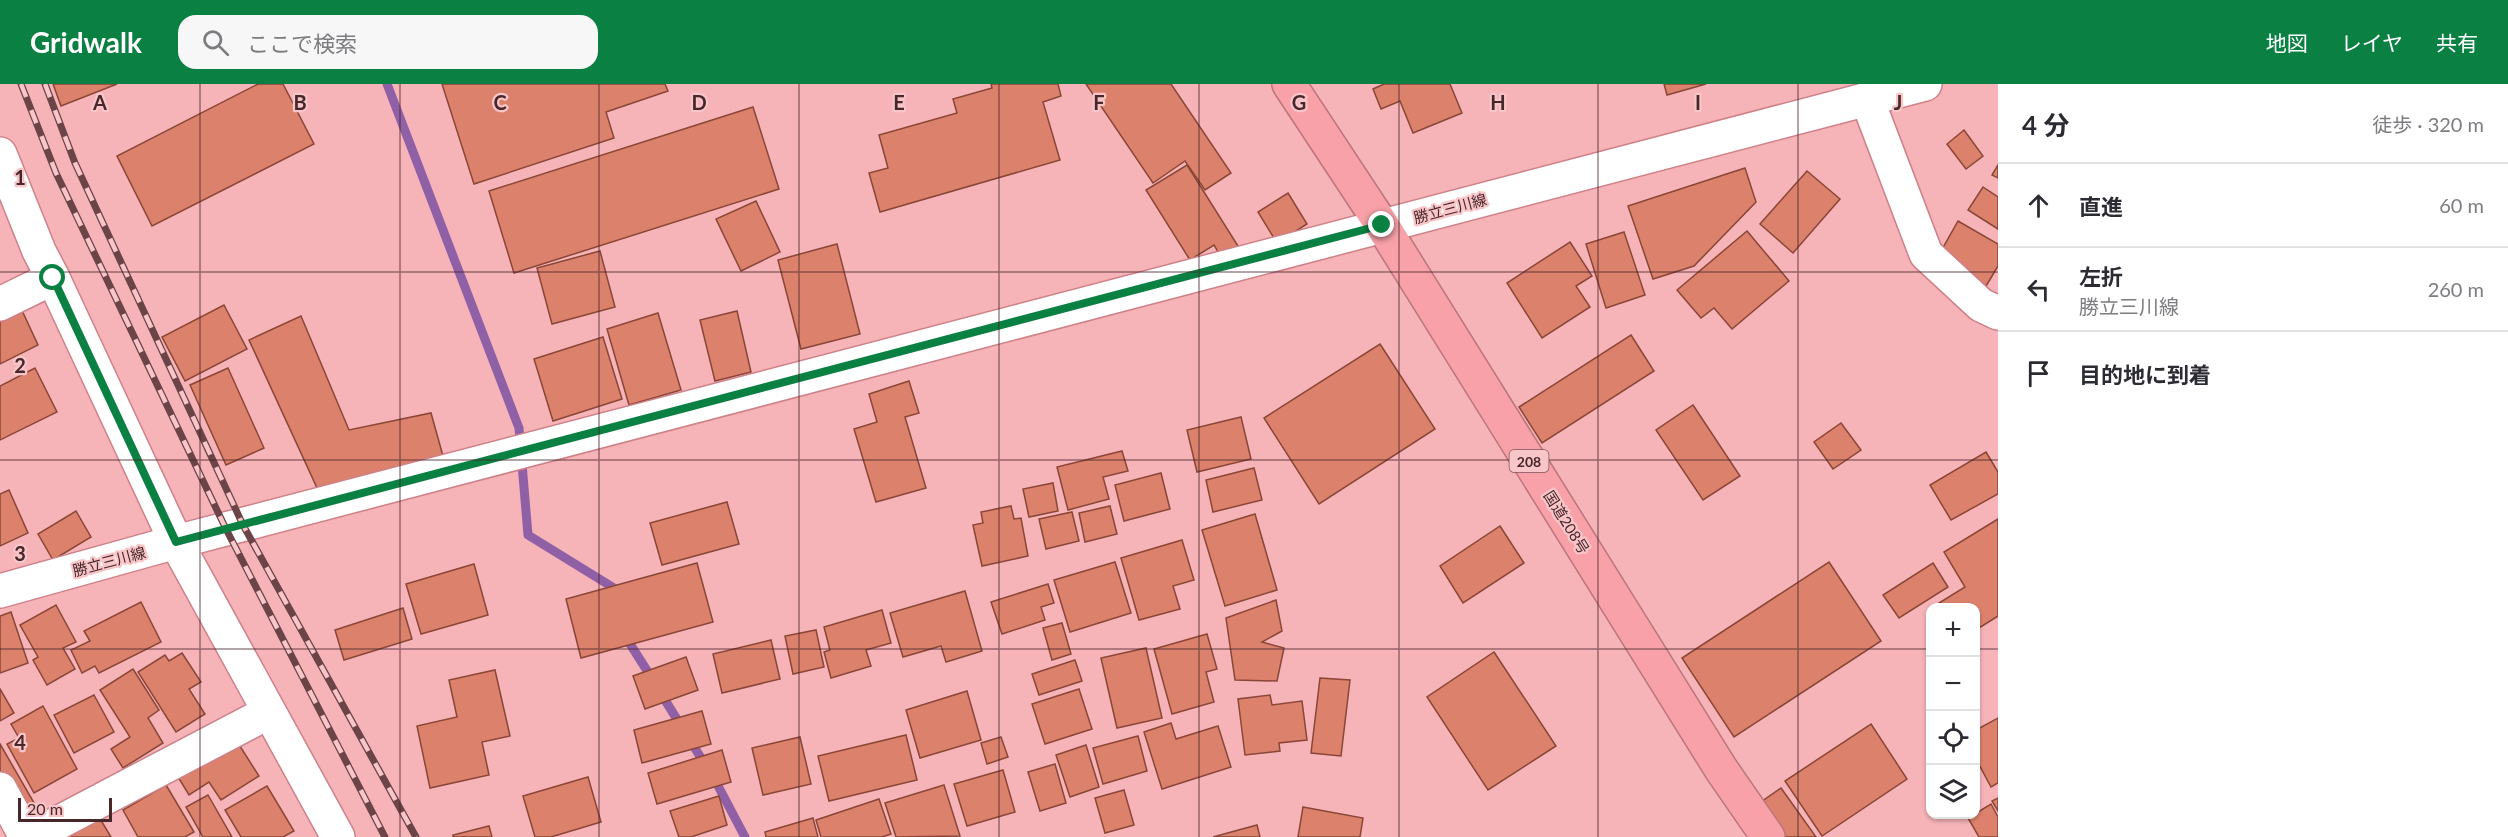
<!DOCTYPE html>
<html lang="ja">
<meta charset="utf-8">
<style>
body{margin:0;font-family:Lato,"Noto Sans JP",sans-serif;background:#f7f7f7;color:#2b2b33}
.controls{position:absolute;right:18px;bottom:18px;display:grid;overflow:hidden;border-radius:12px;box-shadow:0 2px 4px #0004}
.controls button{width:54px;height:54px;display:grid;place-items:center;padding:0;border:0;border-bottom:2px solid #e1e1e2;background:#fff;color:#2b2b33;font:30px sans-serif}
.scale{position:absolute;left:18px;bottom:15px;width:94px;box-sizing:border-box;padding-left:6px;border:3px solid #47272a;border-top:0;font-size:16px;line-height:21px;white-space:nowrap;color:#47272a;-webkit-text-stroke:4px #f8c5c9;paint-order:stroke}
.stop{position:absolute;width:18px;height:18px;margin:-14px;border:4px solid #0b8043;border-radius:50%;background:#fff}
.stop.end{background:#0b8043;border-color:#fff;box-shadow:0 2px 6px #0008}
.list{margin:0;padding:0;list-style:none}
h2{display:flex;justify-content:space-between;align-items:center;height:78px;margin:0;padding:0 24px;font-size:26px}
h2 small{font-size:20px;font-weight:400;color:#7c7c81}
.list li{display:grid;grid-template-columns:39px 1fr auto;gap:18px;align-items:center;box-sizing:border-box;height:84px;padding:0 24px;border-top:2px solid #e1e1e2}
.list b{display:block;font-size:22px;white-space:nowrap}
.list p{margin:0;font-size:20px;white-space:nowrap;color:#7c7c81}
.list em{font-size:20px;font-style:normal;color:#7c7c81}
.icon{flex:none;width:33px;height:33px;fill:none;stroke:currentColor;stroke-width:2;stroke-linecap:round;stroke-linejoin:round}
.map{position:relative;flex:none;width:1998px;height:753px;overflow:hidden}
header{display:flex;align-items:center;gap:36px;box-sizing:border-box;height:84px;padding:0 30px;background:#0b8043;color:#fff}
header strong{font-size:28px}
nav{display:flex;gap:33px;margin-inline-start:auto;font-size:21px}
.search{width:420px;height:54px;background:#f7f7f7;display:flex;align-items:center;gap:15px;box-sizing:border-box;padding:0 21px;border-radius:18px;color:#7c7c81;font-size:22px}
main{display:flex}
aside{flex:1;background:#fff}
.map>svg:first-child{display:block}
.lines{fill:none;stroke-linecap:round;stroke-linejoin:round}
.stream{stroke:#8f60a6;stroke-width:9}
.building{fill:#dc816c;stroke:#8a4636;stroke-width:1.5}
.street-casing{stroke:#cf8188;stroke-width:36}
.secondary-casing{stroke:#cf8188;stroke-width:36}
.highway-casing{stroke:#ba767c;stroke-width:36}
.street{stroke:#fff;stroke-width:33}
.secondary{stroke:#fff;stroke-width:33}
.highway{stroke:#f8a1a8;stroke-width:33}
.rail-casing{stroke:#6b4447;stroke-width:7}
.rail{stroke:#f8c5c9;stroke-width:4.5;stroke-dasharray:14;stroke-linecap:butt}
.route{stroke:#0b8043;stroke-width:8}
.grid{fill:none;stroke:#47272a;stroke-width:1.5;stroke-opacity:0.55}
.labels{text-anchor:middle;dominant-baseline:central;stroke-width:4.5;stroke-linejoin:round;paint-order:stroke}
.shield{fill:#f8c5c9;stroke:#7c565a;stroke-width:1.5}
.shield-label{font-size:14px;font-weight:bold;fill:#47272a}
.street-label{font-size:15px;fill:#47272a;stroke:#f8c5c9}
.grid-label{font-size:20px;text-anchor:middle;font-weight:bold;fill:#47272a;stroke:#f8c5c9;stroke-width:4.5;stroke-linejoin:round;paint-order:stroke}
</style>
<header>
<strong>Gridwalk</strong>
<div class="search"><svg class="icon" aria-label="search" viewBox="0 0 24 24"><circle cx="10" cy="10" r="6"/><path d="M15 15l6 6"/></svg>ここで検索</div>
<nav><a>地図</a><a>レイヤ</a><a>共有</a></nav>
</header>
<main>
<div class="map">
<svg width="1998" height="753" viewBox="0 0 1998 753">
<rect width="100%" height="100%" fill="#f6b3b8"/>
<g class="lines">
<g class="stream">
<polyline points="387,0 519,344 528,451 614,504 616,513"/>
<polyline points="625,552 653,596"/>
<polyline points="660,608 716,698 745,753"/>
</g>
</g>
<g class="building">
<polygon points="53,0 117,0 61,22"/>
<polygon points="258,0 283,0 314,60 152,142 117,72"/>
<polygon points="442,0 665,0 668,7 606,28 614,54 474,100"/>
<polygon points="991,0 1058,0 1061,12 1043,18 1060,76 880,128 869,89 888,84 879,51 957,29 953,15 992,4"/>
<polygon points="1086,0 1171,0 1231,89 1205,106 1185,77 1153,99"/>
<polygon points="1384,0 1450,0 1462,29 1413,49 1400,17 1381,25 1373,5"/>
<polygon points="1664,0 1706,0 1667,11"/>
<polygon points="753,23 779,105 514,189 489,107"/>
<polygon points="1964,46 1983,72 1966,85 1947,60"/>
<polygon points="1187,81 1238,162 1221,173 1214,161 1190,176 1146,106"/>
<polygon points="1998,81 1998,94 1992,91"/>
<polygon points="1745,84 1756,118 1694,182 1653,195 1628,122"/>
<polygon points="1807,87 1840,115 1793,169 1760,140"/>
<polygon points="1983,103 1998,113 1998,145 1968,126"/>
<polygon points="1288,109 1307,140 1277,159 1258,128"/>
<polygon points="756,117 780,168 741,187 716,135"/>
<polygon points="1958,137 1998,160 1998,182 1985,204 1936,176"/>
<polygon points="1747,147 1789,197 1732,245 1714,224 1701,234 1677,206"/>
<polygon points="1624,148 1645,211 1606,224 1586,160"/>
<polygon points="1570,158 1592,192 1576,202 1590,223 1542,254 1507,199"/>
<polygon points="837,160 860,250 801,265 778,176"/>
<polygon points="600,167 615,223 552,240 537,184"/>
<polygon points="19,220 38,261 0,280 0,229"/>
<polygon points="224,221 247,265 185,297 162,253"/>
<polygon points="737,227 751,288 715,297 700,236"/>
<polygon points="658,229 681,306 629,321 607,245"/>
<polygon points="301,232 349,346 431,329 443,372 318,406 249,256"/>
<polygon points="1631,251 1654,287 1542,359 1519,323"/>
<polygon points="603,253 622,315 553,337 534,275"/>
<polygon points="1380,260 1435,345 1319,420 1264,334"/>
<polygon points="35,284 57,328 0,356 0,302"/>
<polygon points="228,284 264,364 226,381 190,301"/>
<polygon points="909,297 919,329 905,333 926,404 876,418 854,345 877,338 869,310"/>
<polygon points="1693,321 1740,392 1703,416 1656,346"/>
<polygon points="1241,333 1251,375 1197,388 1187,346"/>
<polygon points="1841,339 1861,366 1833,385 1814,358"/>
<polygon points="1122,367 1128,387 1103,393 1109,415 1068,426 1057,383"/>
<polygon points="1986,368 1998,388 1998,410 1951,436 1930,401"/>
<polygon points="1254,384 1262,416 1213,428 1206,396"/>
<polygon points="1161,389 1170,425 1124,437 1115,401"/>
<polygon points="1053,399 1058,427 1029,433 1023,405"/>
<polygon points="9,406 28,449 0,462 0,410"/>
<polygon points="727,418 739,460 662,481 650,439"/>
<polygon points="1011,422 1014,435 1021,434 1028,472 982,482 973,441 983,439 981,428"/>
<polygon points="1110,422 1117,450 1085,458 1079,429"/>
<polygon points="76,427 91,453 53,476 38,450"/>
<polygon points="1072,428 1079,457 1046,465 1039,435"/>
<polygon points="1255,430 1277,506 1225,522 1202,446"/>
<polygon points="1998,435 1998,532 1976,546 1976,524 1942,524 1939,519 1965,503 1944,468"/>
<polygon points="1500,442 1524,479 1463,519 1440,482"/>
<polygon points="1182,456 1194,496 1173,502 1180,525 1139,536 1121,474"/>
<polygon points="1115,478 1131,529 1070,548 1054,496"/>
<polygon points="1829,478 1881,557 1734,653 1682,574"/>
<polygon points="697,479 713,538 581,574 566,515"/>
<polygon points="1933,479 1948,503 1899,534 1883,511"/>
<polygon points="474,480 488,531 421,550 406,500"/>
<polygon points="1048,500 1054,519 1041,523 1045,536 1002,550 991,518"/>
<polygon points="965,507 982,567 946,578 941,562 903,573 890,529"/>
<polygon points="1276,516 1282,547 1262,558 1284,564 1277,597 1235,596 1226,534"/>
<polygon points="141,518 161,558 99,589 95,582 82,589 71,566 90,557 84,547"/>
<polygon points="56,521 76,558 63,564 75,585 47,601 33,576 38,573 20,541"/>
<polygon points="403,524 412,555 344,576 335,546"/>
<polygon points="882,526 891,559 866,566 871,582 831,594 824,568 830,566 824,543"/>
<polygon points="11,528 28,579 0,589 0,532"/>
<polygon points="1062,539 1071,570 1052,576 1043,544"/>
<polygon points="816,546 824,583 793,590 785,552"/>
<polygon points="1207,550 1217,585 1206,588 1214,618 1172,630 1154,565"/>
<polygon points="771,556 780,595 722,609 713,570"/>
<polygon points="1146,564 1162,634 1117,644 1101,574"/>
<polygon points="1494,568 1556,662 1488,706 1427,613"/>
<polygon points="182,569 201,598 189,605 205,630 176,648 138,588 165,571 169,577"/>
<polygon points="686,573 698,606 645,625 633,592"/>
<polygon points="1075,576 1082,597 1039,611 1032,590"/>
<polygon points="133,585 159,626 148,634 163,659 123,684 111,665 130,653 100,606"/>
<polygon points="495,586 510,652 482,658 489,691 430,704 417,642 457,633 449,596"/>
<polygon points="1320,594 1350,596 1341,672 1311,669"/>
<polygon points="0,605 14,629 0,637"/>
<polygon points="1079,605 1092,645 1045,660 1032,620"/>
<polygon points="967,607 981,656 920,674 906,626"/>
<polygon points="94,611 114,648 74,669 54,631"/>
<polygon points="1270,611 1272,621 1302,617 1307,656 1279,659 1280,667 1245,671 1238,615"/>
<polygon points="43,622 77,685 34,709 7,660 19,654 11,640"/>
<polygon points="702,627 711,660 642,679 634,646"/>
<polygon points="1998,634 1998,699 1991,703 1976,675 1976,646"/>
<polygon points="1171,639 1176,655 1218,642 1231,683 1162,705 1144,648"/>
<polygon points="1871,640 1907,695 1822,752 1785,697"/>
<polygon points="906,651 917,696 829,717 818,672"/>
<polygon points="1138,652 1147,687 1103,700 1093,664"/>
<polygon points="800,653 811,700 763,711 752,664"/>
<polygon points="1001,653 1008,673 987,680 981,659"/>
<polygon points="236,656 259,692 221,716 209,698 189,711 178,693"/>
<polygon points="0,660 37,724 15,737 0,711"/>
<polygon points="1086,661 1099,703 1070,713 1056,671"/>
<polygon points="722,666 731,698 657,720 648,689"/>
<polygon points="1055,680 1066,719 1040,727 1028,688"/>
<polygon points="1003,686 1015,728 967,742 954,700"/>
<polygon points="588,693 601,738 551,753 535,753 523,712"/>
<polygon points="166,701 194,748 185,753 138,753 123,726"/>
<polygon points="944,701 960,752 896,753 885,719"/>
<polygon points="267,702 294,747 283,753 241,753 225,726"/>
<polygon points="1781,704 1816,753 1786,753 1761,718"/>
<polygon points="1124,706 1134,741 1105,749 1095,714"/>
<polygon points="208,711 232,753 203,753 186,723"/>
<polygon points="719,712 727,741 691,753 679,753 670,727"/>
<polygon points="1998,714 1998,727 1992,717"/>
<polygon points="879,715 891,750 882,753 821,753 816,736"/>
<polygon points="1991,720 1998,733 1998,753 1979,753 1968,734"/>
<polygon points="1303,723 1363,734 1360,753 1298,753"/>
<polygon points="99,733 111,753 64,753"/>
<polygon points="813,734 818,753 766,753 765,748"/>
<polygon points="1257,741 1260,753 1213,753"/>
<polygon points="489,742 492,753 453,753 453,751"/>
</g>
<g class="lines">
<defs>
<g id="street">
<polyline points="1867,15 1926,170 1981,221 1998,229"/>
<polyline points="0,70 39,167 53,194 176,458 338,753"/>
<polyline points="0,220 53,194"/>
<polyline points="0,705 26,753"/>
<polyline points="31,753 269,628"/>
</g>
<polyline id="secondary" points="0,507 176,458 1925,0"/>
<polyline id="highway" points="1289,0 1382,141 1721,685 1768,753"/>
</defs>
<use href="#street" class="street-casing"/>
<use href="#secondary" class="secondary-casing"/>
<use href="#highway" class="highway-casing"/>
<use href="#street" class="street"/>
<use href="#secondary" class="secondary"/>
<use href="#highway" class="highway"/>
<defs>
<g id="rail">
<polyline points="21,0 56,89 226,445 385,753"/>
<polyline points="45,0 75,79 243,441 416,753"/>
</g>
</defs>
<use href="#rail" class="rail-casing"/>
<use href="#rail" class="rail"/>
</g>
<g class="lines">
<polyline class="route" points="53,194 176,458 1382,141"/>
</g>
<path class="grid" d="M200 0V753M400 0V753M599 0V753M799 0V753M999 0V753M1199 0V753M1399 0V753M1598 0V753M1798 0V753M0 188H1998M0 376H1998M0 565H1930M1976 565H1998"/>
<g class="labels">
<rect class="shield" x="1509.5" y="366" width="39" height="22" rx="4.5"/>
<g class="shield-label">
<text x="1529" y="377">208</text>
</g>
<g class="street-label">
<text transform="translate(1450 124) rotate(-15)">勝立三川線</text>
<text transform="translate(1567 438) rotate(58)">国道208号</text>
<text transform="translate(109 477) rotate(-15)">勝立三川線</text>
</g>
</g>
<g class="grid-label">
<text x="100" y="26">A</text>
<text x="300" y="26">B</text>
<text x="500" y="26">C</text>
<text x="699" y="26">D</text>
<text x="899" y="26">E</text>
<text x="1099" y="26">F</text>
<text x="1299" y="26">G</text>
<text x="1498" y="26">H</text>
<text x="1698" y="26">I</text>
<text x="1898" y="26">J</text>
<text x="20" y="101">1</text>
<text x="20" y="289">2</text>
<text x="20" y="477">3</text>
<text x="20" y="666">4</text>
</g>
</svg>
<div class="controls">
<button>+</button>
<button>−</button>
<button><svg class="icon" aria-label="locate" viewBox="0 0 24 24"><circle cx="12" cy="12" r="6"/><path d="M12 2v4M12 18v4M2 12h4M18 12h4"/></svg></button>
<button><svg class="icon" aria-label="layers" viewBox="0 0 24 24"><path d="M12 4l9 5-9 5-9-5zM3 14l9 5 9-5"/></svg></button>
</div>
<div class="scale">20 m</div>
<div class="stop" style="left:53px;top:194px"></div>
<div class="stop end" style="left:1382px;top:141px"></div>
</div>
<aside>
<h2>4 分<small>徒歩 · 320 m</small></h2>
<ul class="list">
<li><svg class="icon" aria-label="ahead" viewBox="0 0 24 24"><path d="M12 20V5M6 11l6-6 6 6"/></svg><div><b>直進</b></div><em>60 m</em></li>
<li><svg class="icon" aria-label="left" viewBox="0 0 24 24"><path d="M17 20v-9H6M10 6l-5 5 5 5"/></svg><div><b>左折</b><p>勝立三川線</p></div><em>260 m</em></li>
<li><svg class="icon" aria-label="arrive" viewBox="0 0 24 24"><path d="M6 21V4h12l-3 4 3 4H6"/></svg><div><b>目的地に到着</b></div></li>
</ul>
</aside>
</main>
